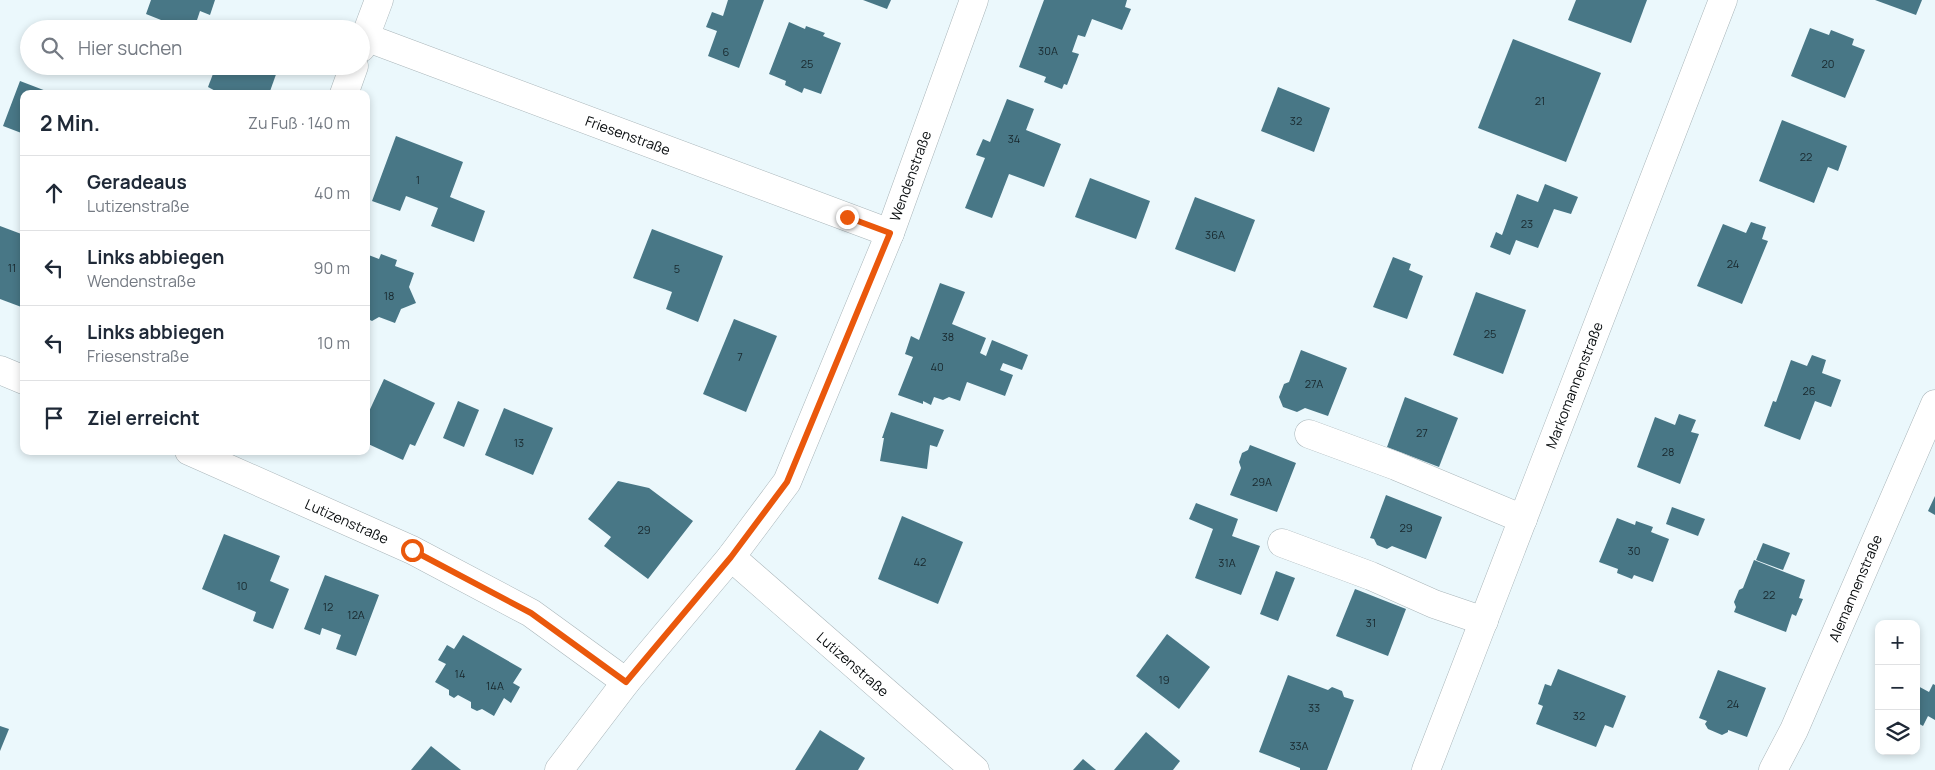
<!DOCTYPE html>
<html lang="de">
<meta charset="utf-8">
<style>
body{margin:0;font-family:Manrope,sans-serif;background:#f6f6f7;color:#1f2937}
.controls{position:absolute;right:15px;bottom:15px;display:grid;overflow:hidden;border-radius:10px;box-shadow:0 2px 8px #0003}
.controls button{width:45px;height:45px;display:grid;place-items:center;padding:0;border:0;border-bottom:1px solid #e0e1e3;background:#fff;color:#1f2937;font:25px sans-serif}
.stop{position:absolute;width:15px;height:15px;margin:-11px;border:4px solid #ea580c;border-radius:50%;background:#fff}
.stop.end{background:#ea580c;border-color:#fff;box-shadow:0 1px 5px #0008}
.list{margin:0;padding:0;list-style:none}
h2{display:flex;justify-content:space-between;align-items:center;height:65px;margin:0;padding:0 20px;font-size:21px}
h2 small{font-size:16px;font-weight:400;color:#747a83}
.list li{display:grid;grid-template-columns:32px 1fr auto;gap:15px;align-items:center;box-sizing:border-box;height:75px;padding:0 20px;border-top:1px solid #e0e1e3}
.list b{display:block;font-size:19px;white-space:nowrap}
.list p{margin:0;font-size:16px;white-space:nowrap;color:#747a83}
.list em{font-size:16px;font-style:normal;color:#747a83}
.icon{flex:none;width:28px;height:28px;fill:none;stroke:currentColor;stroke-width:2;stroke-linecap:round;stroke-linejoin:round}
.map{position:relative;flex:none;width:1935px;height:770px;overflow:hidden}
.search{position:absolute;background:#fff;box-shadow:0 2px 8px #0003;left:20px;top:20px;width:350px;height:55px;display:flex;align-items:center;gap:12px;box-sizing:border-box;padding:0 18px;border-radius:28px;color:#747a83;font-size:19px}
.panel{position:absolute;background:#fff;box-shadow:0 2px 8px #0003;left:20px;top:90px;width:350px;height:365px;border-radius:10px}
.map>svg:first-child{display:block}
.building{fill:#487786}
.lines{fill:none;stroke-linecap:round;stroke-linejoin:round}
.minor-casing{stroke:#a9b5b9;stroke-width:29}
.minor{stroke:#fff;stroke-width:28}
.route{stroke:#ea580c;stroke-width:6}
.labels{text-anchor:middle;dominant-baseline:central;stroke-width:4;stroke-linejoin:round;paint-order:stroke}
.number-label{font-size:11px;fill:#18272c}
.street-label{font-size:14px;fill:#080c0e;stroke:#fff}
</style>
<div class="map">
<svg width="1935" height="770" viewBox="0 0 1935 770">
<rect width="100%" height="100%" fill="#ebf8fc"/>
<g class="building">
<polygon points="151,0 215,0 210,15 200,11 194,29 163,29 166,22 146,14"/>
<polygon points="728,0 764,0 739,68 708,56 717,31 706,27 712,12 723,16"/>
<polygon points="863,0 891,0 887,9"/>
<polygon points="1044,0 1127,0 1125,7 1131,9 1122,30 1092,19 1085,37 1078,35 1072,52 1079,54 1067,85 1064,84 1062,89 1044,82 1046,77 1019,67"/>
<polygon points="1576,0 1647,0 1631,43 1568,20"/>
<polygon points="1875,0 1922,0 1916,15"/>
<polygon points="789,22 805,29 806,26 825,33 823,36 841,43 821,94 804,88 802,93 785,85 786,81 769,74"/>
<polygon points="1810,28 1829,35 1831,30 1854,39 1852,45 1865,50 1845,98 1791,76"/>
<polygon points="1513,39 1601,73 1566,162 1478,128"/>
<polygon points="216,66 279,66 269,94 221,94 208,87"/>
<polygon points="20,81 54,94 24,94 24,134 3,126"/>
<polygon points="1278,87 1330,108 1314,152 1261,131"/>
<polygon points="1007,99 1034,109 1026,130 1061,144 1044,187 1009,174 992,218 965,208 985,158 976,155 983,139 990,142"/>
<polygon points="1782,120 1847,146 1838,171 1828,167 1814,203 1759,181"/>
<polygon points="396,136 463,162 450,197 485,211 474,242 431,226 438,208 406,196 400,211 372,201"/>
<polygon points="1090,178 1150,201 1136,239 1075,217"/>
<polygon points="1545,184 1578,197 1571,214 1554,209 1538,248 1516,240 1510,255 1490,247 1496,232 1502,235 1517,194 1538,202"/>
<polygon points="1195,197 1255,220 1235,272 1175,249"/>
<polygon points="1751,222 1766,227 1762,239 1768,241 1742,304 1697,286 1723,224 1746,233"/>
<polygon points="0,226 24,235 24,308 0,299"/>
<polygon points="652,229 723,256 698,322 666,309 672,292 633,278"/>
<polygon points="366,254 379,259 381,254 397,260 395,266 414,273 409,287 416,303 401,309 395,323 379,317 372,321 366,318"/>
<polygon points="1393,257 1411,264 1409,270 1423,276 1407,319 1373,307"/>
<polygon points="940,283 965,292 952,324 986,338 980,353 986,356 992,340 1028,355 1022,370 1003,363 1000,370 1013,375 1005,396 967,382 960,401 949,397 943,400 934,397 931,405 923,401 923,404 898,395 913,357 905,354 911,336 919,340"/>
<polygon points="1476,292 1526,310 1503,374 1453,355"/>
<polygon points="734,319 777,336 746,412 703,394"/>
<polygon points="1301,350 1347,368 1328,416 1305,408 1297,412 1283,407 1279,397 1284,384 1289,382"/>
<polygon points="1812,355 1826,360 1822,373 1841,380 1831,407 1815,401 1800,440 1764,426 1773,401 1776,402 1791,360 1807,366"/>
<polygon points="384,379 435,403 415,446 410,444 403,460 366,443 366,418"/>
<polygon points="1405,397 1458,418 1439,467 1387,447"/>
<polygon points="458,401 479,410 464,447 443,438"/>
<polygon points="504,408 553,428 533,475 485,455"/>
<polygon points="891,412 944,430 937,447 930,445 927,469 880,461 884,438 882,438"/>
<polygon points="1679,414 1696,420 1691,432 1699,434 1680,484 1637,467 1655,417 1675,425"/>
<polygon points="1250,445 1296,463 1277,512 1230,495 1241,468 1239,462 1242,453 1248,450"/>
<polygon points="618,481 649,488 693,521 648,579 604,546 611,537 588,519"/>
<polygon points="1386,495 1442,517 1426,559 1392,546 1387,549 1377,545 1374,539 1370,538"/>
<polygon points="1935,496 1935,515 1928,511"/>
<polygon points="1196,503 1238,519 1232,536 1260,546 1241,595 1195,578 1213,529 1189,519"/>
<polygon points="1672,507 1705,519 1698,536 1666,524"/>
<polygon points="902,516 963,542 938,604 878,579"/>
<polygon points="1617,518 1635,525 1636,521 1653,527 1651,532 1669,539 1653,582 1634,575 1632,579 1617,573 1618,569 1599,562"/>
<polygon points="224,534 280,556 270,581 289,589 273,629 253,621 256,612 202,589"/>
<polygon points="1763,543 1790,553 1783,570 1756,560"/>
<polygon points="1754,560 1805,580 1799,598 1803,599 1796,616 1792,614 1786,632 1734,612 1736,607 1734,602 1739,590 1743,588"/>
<polygon points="1276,571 1295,578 1278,621 1260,614"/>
<polygon points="325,575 379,595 356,656 336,649 341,635 322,628 320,635 304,629"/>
<polygon points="1355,589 1406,609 1388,656 1336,636"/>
<polygon points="1167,634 1210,667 1179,709 1136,676"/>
<polygon points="463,635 522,669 513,683 520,687 511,703 504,698 494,716 482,709 477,711 471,708 471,702 458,695 454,698 449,695 449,690 435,682 446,664 438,660 447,645 454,649"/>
<polygon points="1558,669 1626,696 1613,728 1605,725 1596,747 1536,724 1543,706 1538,704 1545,684 1551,686"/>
<polygon points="1718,670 1766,688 1747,737 1728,730 1728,732 1722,735 1708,729 1705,724 1707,721 1699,718"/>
<polygon points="1288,675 1328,690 1332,687 1342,691 1344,697 1354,700 1327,770 1300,770 1300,768 1259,752"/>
<polygon points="1933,684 1935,685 1935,720 1928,716 1923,726 1916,722 1916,685 1929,692"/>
<polygon points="0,726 9,729 0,751"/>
<polygon points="820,730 865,758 858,770 795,770"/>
<polygon points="1146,732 1180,761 1173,770 1114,770"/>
<polygon points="431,746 461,770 411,770"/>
<polygon points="1083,759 1096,770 1073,770"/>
</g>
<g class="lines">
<defs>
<g id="minor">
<polyline points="365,37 890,233"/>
<polyline points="361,48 379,0"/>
<polyline points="344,94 354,66"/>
<polyline points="0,370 24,380"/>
<polyline points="1309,434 1396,466 1523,519"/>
<polyline points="189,451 412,550 531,613 626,682"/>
<polyline points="1282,543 1371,576 1434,604 1484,621"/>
<polyline points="731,557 975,770"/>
<polyline points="559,770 626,682 731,557 787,482 890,233 974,0"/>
<polyline points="1426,770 1723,0"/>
<polyline points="1773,770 1794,730 1935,404"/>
</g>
</defs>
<use href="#minor" class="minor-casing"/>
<use href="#minor" class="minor"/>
</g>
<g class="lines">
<polyline class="route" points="412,550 531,613 626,682 731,557 787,482 890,233 847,217"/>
</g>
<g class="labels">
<g class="number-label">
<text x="1048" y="50">30A</text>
<text x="726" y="51">6</text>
<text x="807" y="63">25</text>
<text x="1828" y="63">20</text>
<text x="1540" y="100">21</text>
<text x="1296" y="120">32</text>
<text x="1014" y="138">34</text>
<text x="1806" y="156">22</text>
<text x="418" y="179">1</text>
<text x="1527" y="223">23</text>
<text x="1215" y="234">36A</text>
<text x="1733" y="263">24</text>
<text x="12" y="267">11</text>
<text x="677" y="268">5</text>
<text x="389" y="295">18</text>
<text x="1490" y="333">25</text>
<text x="948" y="336">38</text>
<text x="740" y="356">7</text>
<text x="937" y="366">40</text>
<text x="1314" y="383">27A</text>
<text x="1809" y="390">26</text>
<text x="1422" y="432">27</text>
<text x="519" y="442">13</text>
<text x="1668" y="451">28</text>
<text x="1262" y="481">29A</text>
<text x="1406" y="527">29</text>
<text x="644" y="529">29</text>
<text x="1634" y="550">30</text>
<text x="920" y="561">42</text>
<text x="1227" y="562">31A</text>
<text x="242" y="585">10</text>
<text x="1769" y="594">22</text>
<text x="328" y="606">12</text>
<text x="356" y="614">12A</text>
<text x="1371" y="622">31</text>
<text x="460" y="673">14</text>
<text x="1164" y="679">19</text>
<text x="495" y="685">14A</text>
<text x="1733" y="703">24</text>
<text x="1314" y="707">33</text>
<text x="1579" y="715">32</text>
<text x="1299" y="745">33A</text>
</g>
<g class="street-label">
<text transform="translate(628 135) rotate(20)">Friesenstraße</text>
<text transform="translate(910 176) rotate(-70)">Wendenstraße</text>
<text transform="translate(1574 385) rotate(-69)">Markomannenstraße</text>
<text transform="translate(347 521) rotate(24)">Lutizenstraße</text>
<text transform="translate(1855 588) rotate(-67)">Alemannenstraße</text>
<text transform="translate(853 664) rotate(41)">Lutizenstraße</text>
</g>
</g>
</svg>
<div class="controls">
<button>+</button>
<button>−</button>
<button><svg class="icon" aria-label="layers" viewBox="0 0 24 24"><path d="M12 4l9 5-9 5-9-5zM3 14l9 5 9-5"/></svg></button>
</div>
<div class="stop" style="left:412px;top:550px"></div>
<div class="stop end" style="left:847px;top:217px"></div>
<div class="search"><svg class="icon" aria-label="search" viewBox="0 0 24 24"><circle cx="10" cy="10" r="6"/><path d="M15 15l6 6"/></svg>Hier suchen</div>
<section class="panel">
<h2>2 Min.<small>Zu Fuß · 140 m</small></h2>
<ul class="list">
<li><svg class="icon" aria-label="ahead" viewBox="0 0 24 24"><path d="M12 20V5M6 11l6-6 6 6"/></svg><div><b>Geradeaus</b><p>Lutizenstraße</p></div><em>40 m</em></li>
<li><svg class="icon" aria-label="left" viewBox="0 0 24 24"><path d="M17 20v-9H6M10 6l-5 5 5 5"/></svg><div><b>Links abbiegen</b><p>Wendenstraße</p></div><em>90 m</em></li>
<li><svg class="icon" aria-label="left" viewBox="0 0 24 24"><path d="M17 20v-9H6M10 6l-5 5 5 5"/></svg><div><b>Links abbiegen</b><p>Friesenstraße</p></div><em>10 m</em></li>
<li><svg class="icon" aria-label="arrive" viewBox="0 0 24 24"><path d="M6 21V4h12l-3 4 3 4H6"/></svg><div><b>Ziel erreicht</b></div></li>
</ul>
</section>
</div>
